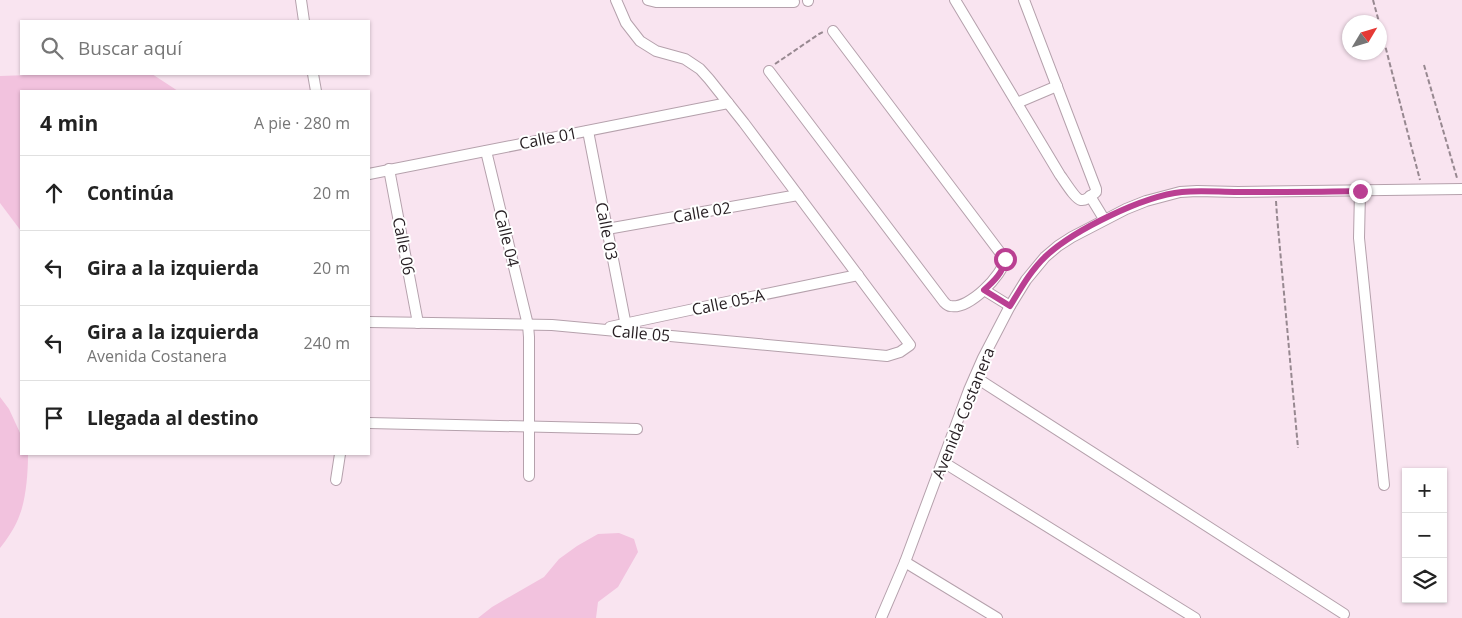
<!DOCTYPE html>
<html lang="es">
<meta charset="utf-8">
<style>
body{margin:0;font-family:"Open Sans",sans-serif;background:#f6f6f6;color:#222}
.controls{position:absolute;right:15px;bottom:15px;display:grid;overflow:hidden;border-radius:0px;box-shadow:0 1px 4px #0004}
.controls button{width:45px;height:45px;display:grid;place-items:center;padding:0;border:0;border-bottom:1px solid #e0e0e0;background:#fff;color:#222;font:25px sans-serif}
.compass{position:absolute;left:1342px;top:15px;width:45px;height:45px;border-radius:50%;background:#fff;box-shadow:0 1px 4px #0004;rotate:52deg}
.stop{position:absolute;width:15px;height:15px;margin:-11px;border:4px solid #ba3f92;border-radius:50%;background:#fff}
.stop.end{background:#ba3f92;border-color:#fff;box-shadow:0 1px 5px #0008}
.list{margin:0;padding:0;list-style:none}
h2{display:flex;justify-content:space-between;align-items:center;height:65px;margin:0;padding:0 20px;font-size:21px}
h2 small{font-size:16px;font-weight:400;color:#767676}
.list li{display:grid;grid-template-columns:32px 1fr auto;gap:15px;align-items:center;box-sizing:border-box;height:75px;padding:0 20px;border-top:1px solid #e0e0e0}
.list b{display:block;font-size:19px;white-space:nowrap}
.list p{margin:0;font-size:16px;white-space:nowrap;color:#767676}
.list em{font-size:16px;font-style:normal;color:#767676}
.icon{flex:none;width:28px;height:28px;fill:none;stroke:currentColor;stroke-width:2;stroke-linecap:round;stroke-linejoin:round}
.map{position:relative;flex:none;width:1462px;height:618px;overflow:hidden}
.search{position:absolute;background:#fff;box-shadow:0 1px 4px #0004;left:20px;top:20px;width:350px;height:55px;display:flex;align-items:center;gap:12px;box-sizing:border-box;padding:0 18px;border-radius:0px;color:#767676;font-size:19px}
.panel{position:absolute;background:#fff;box-shadow:0 1px 4px #0004;left:20px;top:90px;width:350px;height:365px;border-radius:0px}
.map>svg:first-child{display:block}
.green{fill:#f2c2de}
.lines{fill:none;stroke-linecap:round;stroke-linejoin:round}
.street-casing{stroke:#b5a1ac;stroke-width:12}
.path{stroke:#978890;stroke-width:2;stroke-dasharray:5 2.5;stroke-linecap:butt}
.street{stroke:#fff;stroke-width:10}
.route{stroke:#ba3f92;stroke-width:6}
.labels{text-anchor:middle;dominant-baseline:central;stroke-width:4;stroke-linejoin:round;paint-order:stroke}
.street-label{font-size:16px;fill:#261e22;stroke:#fff}
</style>
<div class="map">
<svg width="1462" height="618" viewBox="0 0 1462 618">
<rect width="100%" height="100%" fill="#f9e4f0"/>
<g class="green">
<polygon points="57,74 152,74 178,91 21,91 21,231 0,203 0,76"/>
<path d="M0 397 9 409 21 435V454H28V456C28 472 26 499 20 514 16 526 8 538 0 548Z"/>
<polygon points="619,533 634,539 638,552 618,587 598,602 596,618 478,618 492,607 544,577 559,559 577,546 598,534"/>
</g>
<g class="lines">
<defs>
<g id="street">
<polyline points="301,0 304,21"/>
<polyline points="648,0 656,2 794,2"/>
<polyline points="808,0 808,1"/>
<path d="M955 0 1060 175C1064 180 1075 199 1081 200 1086 201 1092 195 1096 192V189L1024 0"/>
<path d="M769 71 944 302C946 304 948 306 950 306 969 310 1003 275 1005 259L833 31"/>
<polyline points="313,74 316,91"/>
<polyline points="1017,103 1057,86"/>
<polyline points="588,131 627,331"/>
<polyline points="486,151 528,325 529,337 529,476"/>
<polyline points="389,169 418,323"/>
<polyline points="369,174 728,103"/>
<polyline points="1360,191 1359,238 1384,485"/>
<polyline points="1090,196 1104,219"/>
<polyline points="607,229 798,195"/>
<polyline points="984,290 1010,306"/>
<polyline points="369,322 552,325 887,356 900,352 910,345 744,123 709,79 700,69 685,59 656,51 640,41 626,23 616,0"/>
<polyline points="610,327 722,303 858,275"/>
<polyline points="975,377 1344,614"/>
<polyline points="369,423 637,429"/>
<polyline points="943,462 1195,618"/>
<polyline points="336,480 340,454"/>
<polyline points="905,562 997,618"/>
<polyline points="881,618 905,562 969,390 983,358 1010,306 1026,280 1045,257 1058,246 1072,237 1126,209 1146,201 1180,192 1197,191 1238,192 1462,189"/>
</g>
</defs>
<use href="#street" class="street-casing"/>
<g class="path">
<polyline points="1373,0 1379,22"/>
<polyline points="1380,26 1420,180"/>
<polyline points="775,64 819,34 823,32"/>
<polyline points="1424,65 1457,178"/>
<polyline points="1276,201 1277,216 1298,448"/>
</g>
<use href="#street" class="street"/>
</g>
<g class="lines">
<path class="route" d="M1005 259C1004 272 993 282 984 290L1010 306C1021 288 1031 270 1046 256 1074 230 1143 196 1182 192 1200 190 1219 192 1238 192 1279 192 1320 192 1360 191"/>
</g>
<g class="labels">
<g class="street-label">
<text transform="translate(548 138) rotate(-11)">Calle 01</text>
<text transform="translate(702 212) rotate(-10)">Calle 02</text>
<text transform="translate(607 231) rotate(79)">Calle 03</text>
<text transform="translate(507 238) rotate(76)">Calle 04</text>
<text transform="translate(404 246) rotate(79)">Calle 06</text>
<text transform="translate(728 302) rotate(-12)">Calle 05-A</text>
<text transform="translate(641 333) rotate(5)">Calle 05</text>
<text transform="translate(963 413) rotate(-68)">Avenida Costanera</text>
</g>
</g>
</svg>
<div class="controls">
<button>+</button>
<button>−</button>
<button><svg class="icon" aria-label="layers" viewBox="0 0 24 24"><path d="M12 4l9 5-9 5-9-5zM3 14l9 5 9-5"/></svg></button>
</div>
<svg class="compass" viewBox="-18 -18 36 36"><path d="M0-13l5 13h-10z" fill="#e53935"/><path d="M0 13l5-13h-10z" fill="#767676"/></svg>
<div class="stop" style="left:1005px;top:259px"></div>
<div class="stop end" style="left:1360px;top:191px"></div>
<div class="search"><svg class="icon" aria-label="search" viewBox="0 0 24 24"><circle cx="10" cy="10" r="6"/><path d="M15 15l6 6"/></svg>Buscar aquí</div>
<section class="panel">
<h2>4 min<small>A pie · 280 m</small></h2>
<ul class="list">
<li><svg class="icon" aria-label="ahead" viewBox="0 0 24 24"><path d="M12 20V5M6 11l6-6 6 6"/></svg><div><b>Continúa</b></div><em>20 m</em></li>
<li><svg class="icon" aria-label="left" viewBox="0 0 24 24"><path d="M17 20v-9H6M10 6l-5 5 5 5"/></svg><div><b>Gira a la izquierda</b></div><em>20 m</em></li>
<li><svg class="icon" aria-label="left" viewBox="0 0 24 24"><path d="M17 20v-9H6M10 6l-5 5 5 5"/></svg><div><b>Gira a la izquierda</b><p>Avenida Costanera</p></div><em>240 m</em></li>
<li><svg class="icon" aria-label="arrive" viewBox="0 0 24 24"><path d="M6 21V4h12l-3 4 3 4H6"/></svg><div><b>Llegada al destino</b></div></li>
</ul>
</section>
</div>
